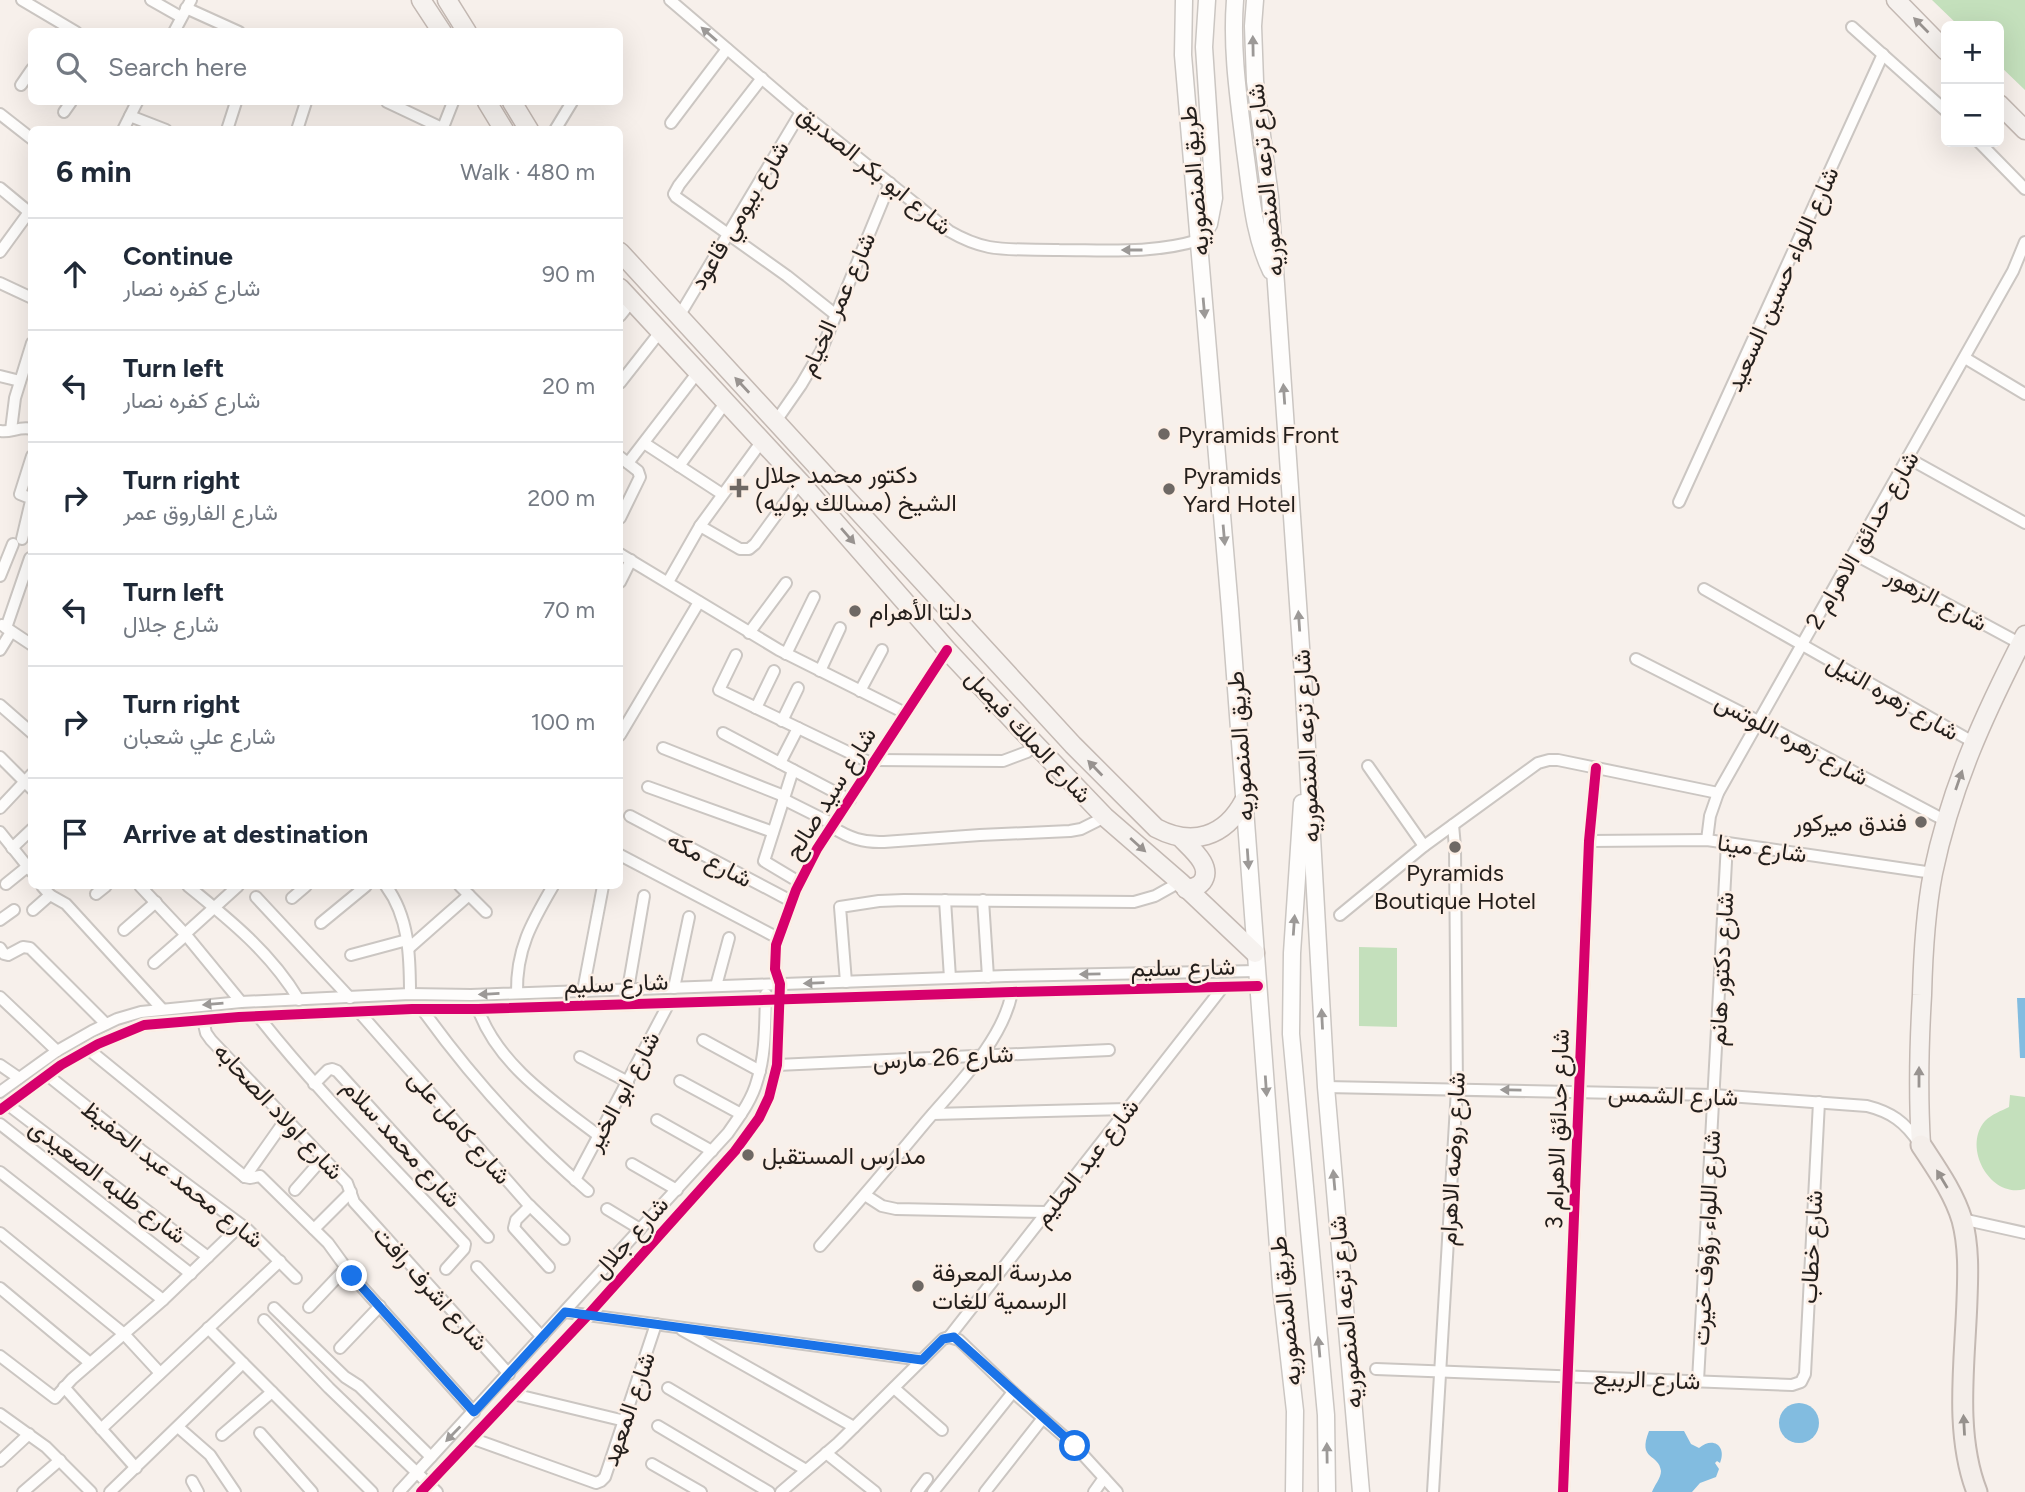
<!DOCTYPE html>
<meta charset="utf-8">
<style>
body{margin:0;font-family:Figtree,Vazirmatn,sans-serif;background:#f2f2f3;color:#1f2937}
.controls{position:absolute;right:21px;top:21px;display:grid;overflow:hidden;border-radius:10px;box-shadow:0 7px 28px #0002}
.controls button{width:63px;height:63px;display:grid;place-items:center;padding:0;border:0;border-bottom:2px solid #e0e1e3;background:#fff;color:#1f2937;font:35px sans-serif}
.stop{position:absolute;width:21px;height:21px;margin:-16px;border:5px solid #1a73e8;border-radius:50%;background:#fff}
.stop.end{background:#1a73e8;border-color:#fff;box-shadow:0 2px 7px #0008}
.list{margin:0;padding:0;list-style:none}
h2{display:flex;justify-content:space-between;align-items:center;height:91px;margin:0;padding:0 28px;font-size:30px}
h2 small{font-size:23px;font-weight:400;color:#747a83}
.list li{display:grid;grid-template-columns:46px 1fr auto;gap:21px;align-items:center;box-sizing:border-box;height:112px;padding:0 28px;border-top:2px solid #e0e1e3}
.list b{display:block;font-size:26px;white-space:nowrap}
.list p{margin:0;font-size:23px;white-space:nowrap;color:#747a83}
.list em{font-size:23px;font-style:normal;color:#747a83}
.icon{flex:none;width:38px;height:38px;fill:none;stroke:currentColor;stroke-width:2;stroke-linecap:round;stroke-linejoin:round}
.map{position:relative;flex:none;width:2025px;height:1492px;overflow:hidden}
.search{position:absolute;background:#fff;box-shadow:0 7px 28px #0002;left:28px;top:28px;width:595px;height:77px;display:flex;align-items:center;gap:18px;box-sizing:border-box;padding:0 24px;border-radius:10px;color:#747a83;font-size:26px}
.panel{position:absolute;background:#fff;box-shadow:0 7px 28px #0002;left:28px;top:126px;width:595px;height:763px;border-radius:10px}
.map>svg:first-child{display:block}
.green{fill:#c4e0bc}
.water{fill:#82bce0}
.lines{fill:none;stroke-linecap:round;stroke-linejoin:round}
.minor-casing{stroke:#cbc6c2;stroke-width:14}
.secondary-casing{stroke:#cbc6c2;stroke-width:19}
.primary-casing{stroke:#c4b9b3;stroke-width:21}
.trunk-casing{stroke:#c4b9b3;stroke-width:23}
.minor{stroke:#fefdfc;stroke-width:10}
.secondary{stroke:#fefdfc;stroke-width:16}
.primary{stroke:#f6f2ef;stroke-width:18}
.trunk{stroke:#f4eeea;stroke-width:19}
.cycleway-casing{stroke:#fcefe6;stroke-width:15}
.cycleway{stroke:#d6006c;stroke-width:10}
.oneway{fill:#989390}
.oneway2{fill:#9c9997}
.oneway3{fill:#96918d}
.route{stroke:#1a73e8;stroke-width:9}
.poi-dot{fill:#6e6864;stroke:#fcefe6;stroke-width:2.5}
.labels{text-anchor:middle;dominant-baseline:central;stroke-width:5;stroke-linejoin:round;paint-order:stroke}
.street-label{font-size:24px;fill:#241f1c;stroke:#fcefe6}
.poi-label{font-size:24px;fill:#241f1c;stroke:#fcefe6;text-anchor:start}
</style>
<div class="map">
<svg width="2025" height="1492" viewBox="0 0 2025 1492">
<rect width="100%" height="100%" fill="#f7f0eb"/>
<g class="green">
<polygon points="1932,0 2025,0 2025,90 1999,65 1999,26 1959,26"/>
<polygon points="1359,947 1397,948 1397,1027 1359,1026"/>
<path d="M2010 1095 2025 1097V1189C1990 1199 1962 1147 1985 1121 1992 1114 2001 1111 2009 1107Z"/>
</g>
<g class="water">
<polygon points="2017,998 2025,998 2025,1058 2020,1058"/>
<circle cx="1799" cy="1423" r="20"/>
<path d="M1649 1431H1684L1691 1444 1699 1448C1713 1436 1727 1446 1720 1463L1717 1461 1715 1463 1719 1469 1716 1477 1700 1483 1692 1492H1652C1654 1486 1661 1478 1661 1471 1659 1453 1637 1461 1649 1431Z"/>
</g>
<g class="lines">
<defs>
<g id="minor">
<polyline points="22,0 76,32"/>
<polyline points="151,0 181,17"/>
<path d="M670 0 801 112 949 231C961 238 974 244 989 247 1011 251 1036 249 1059 250 1106 250 1153 254 1199 240"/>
<polyline points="186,8 239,32"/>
<polyline points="1852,27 1946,111"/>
<polyline points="174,32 191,0"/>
<polyline points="762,78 679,185 674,194 676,197 787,276 836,315"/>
<polyline points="21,85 32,69"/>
<polyline points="387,102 442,128"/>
<polyline points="64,112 71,102"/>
<polyline points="0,114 32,139"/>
<polyline points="130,116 166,130"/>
<polyline points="671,123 727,49"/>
<polyline points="123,130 137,102"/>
<polyline points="227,130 236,102"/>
<polyline points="297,130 306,102"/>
<polyline points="442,130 453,102"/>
<polyline points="555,130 572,102"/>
<polyline points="1979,142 2025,189"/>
<polyline points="0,188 29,212"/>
<polyline points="0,252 32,208"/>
<polyline points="0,283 32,298"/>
<polyline points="620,316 632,301"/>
<polyline points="678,318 801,112"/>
<polyline points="1965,358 2025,394"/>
<polyline points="0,376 20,381"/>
<polyline points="620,383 660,332"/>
<polyline points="776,421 801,385 821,351 890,183"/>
<polyline points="11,430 15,398 32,343"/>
<path d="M0 431C11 433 19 426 32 429"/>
<polyline points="644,443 722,494"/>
<polyline points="620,457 638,471 640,477 620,518"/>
<polyline points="1908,458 2025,523"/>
<polyline points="628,463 698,372"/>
<polyline points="679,466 726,402"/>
<polyline points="1679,502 1883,54"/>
<polyline points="700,526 740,549 749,549 755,544 800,482"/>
<polyline points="22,539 31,501 30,498 20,494 32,456"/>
<polyline points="620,554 779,650 905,713"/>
<polyline points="1854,554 2021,644"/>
<polyline points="0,576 13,544"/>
<polyline points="620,582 631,560"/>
<polyline points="668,582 700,526 762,441"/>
<polyline points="1704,589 1973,742"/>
<polyline points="2,625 32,645"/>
<polyline points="6,628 30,558"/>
<polyline points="749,633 786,583"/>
<polyline points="0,650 11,632"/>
<polyline points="786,654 814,597"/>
<polyline points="736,655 719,690 873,764"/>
<polyline points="1636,659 1758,721 1946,821"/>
<polyline points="820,671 840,628"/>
<polyline points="860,691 882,650"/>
<polyline points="0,705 32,733"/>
<polyline points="756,708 774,671"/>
<polyline points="782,721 798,688"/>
<polyline points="723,733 850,800"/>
<polyline points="620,735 699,602"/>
<polyline points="663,748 784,796"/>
<polyline points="0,757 32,789"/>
<polyline points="876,760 1003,761 1027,752 1035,744"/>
<polyline points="780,763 798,728"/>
<polyline points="1368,766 1424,846"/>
<polyline points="793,770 764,861 799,882"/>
<polyline points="648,787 773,832"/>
<polyline points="783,799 833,824"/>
<polyline points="0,808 32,774"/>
<polyline points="630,816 791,901"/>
<path d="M832 827C849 838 864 843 884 842L980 835 1070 831 1081 829 1105 817"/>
<polyline points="0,832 32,872"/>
<polyline points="1707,840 1710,816 1718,793 2013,271 2025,242"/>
<polyline points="1589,841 1707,840 1933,873"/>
<polyline points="12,848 32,829"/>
<polyline points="620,855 778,938"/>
<polyline points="6,884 27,867"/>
<polyline points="42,886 50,895 66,904 162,1009"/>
<polyline points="140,886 186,935 241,1002"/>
<path d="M188 886C230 920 271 953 299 1000"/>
<path d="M386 886C409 917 410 956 410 994"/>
<polyline points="460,886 486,912"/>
<polyline points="96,894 106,886"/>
<polyline points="256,897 350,998"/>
<polyline points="292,898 306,886"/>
<polyline points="945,900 950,978"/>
<polyline points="983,900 988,977"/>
<polyline points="33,910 50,895"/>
<polyline points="1340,915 1424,846 1538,763 1549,760 1558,760 1718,793"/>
<polyline points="0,920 14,910"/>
<polyline points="321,923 366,886"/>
<polyline points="124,930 156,902"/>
<polyline points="185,934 238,886"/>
<polyline points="0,948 4,954 8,955 23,947 30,948 106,1024"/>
<polyline points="409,948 469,895"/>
<polyline points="351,955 407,940"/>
<polyline points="154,963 186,935"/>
<polyline points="846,982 840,907 879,901 904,900 1134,902 1155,896 1180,882"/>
<polyline points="716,986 729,938"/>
<polyline points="674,988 689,917"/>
<polyline points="628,989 644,896"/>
<polyline points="583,991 603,886"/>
<path d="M517 993C516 949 532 922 553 886"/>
<polyline points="0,997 57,1051"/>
<path d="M422 1009C470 1076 526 1138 588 1191"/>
<path d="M478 1009C498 1065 553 1101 599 1136"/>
<polyline points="359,1012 527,1203 564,1239"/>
<path d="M258 1016C322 1097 395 1168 465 1244L464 1249 446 1269"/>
<polyline points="203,1020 206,1033 211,1040 347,1183 354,1202 509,1374"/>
<polyline points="703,1040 760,1071"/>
<polyline points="88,1049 245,1177"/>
<polyline points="580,1057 628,1082"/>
<polyline points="0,1065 19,1078"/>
<polyline points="777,1065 1109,1050"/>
<polyline points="46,1074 141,1150 247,1229 296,1278"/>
<polyline points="680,1081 741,1114"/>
<polyline points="314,1084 328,1070 332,1069 337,1071 488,1237"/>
<path d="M1326 1087 1714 1095 1867 1106C1891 1112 1905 1122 1919 1143"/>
<polyline points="0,1092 57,1051 92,1031 117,1019 141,1012 241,1002 410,994 471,995 1006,976 1257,971"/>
<polyline points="7,1104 208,1257"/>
<polyline points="0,1110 61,1065 98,1044 144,1025 239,1017 412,1009 478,1009 1012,992 1258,986"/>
<polyline points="933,1114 1127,1109"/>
<polyline points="657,1120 712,1151"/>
<polyline points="0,1124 191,1274"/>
<polyline points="632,1164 677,1190"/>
<polyline points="0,1172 163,1300"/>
<polyline points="245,1177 250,1178 260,1176 328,1243 352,1276 474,1412"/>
<polyline points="245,1177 286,1119"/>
<polyline points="575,1180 669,1003"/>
<polyline points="295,1190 323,1158"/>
<polyline points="865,1195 882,1206 896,1209 1046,1212"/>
<polyline points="530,1206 516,1220 514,1228 549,1267"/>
<polyline points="607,1209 640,1229"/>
<polyline points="1962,1219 2025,1233"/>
<polyline points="314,1229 351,1192"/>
<polyline points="0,1233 124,1334 160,1373"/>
<path d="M820 1246C855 1206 890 1165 924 1124 956 1086 1003 1041 1012 992"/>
<polyline points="477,1267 542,1337"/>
<polyline points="0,1288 90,1363"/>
<polyline points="309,1307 346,1268"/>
<polyline points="274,1308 345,1377 359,1386 431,1457"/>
<polyline points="565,1312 922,1360"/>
<polyline points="264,1320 329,1388 437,1492"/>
<polyline points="208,1328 372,1492"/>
<polyline points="682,1330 854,1427"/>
<polyline points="949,1337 1223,987"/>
<polyline points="340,1348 380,1306"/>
<polyline points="0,1356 55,1398 72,1379 163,1300 241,1225"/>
<polyline points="1376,1369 1792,1385 1801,1382 1805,1374 1819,1102"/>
<polyline points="1698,1381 1727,843"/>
<polyline points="64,1387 136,1468"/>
<polyline points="668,1388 806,1470"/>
<polyline points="894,1388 942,1430"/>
<polyline points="513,1394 625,1421"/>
<polyline points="0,1414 46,1447 91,1492"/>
<polyline points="658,1426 769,1492"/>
<polyline points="178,1427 210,1455 235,1492"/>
<polyline points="101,1429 280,1261"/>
<polyline points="260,1433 312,1492"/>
<polyline points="222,1435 272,1392"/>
<polyline points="471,1438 596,1483 601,1481 605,1477 656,1324"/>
<polyline points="826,1453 875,1492"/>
<polyline points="0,1461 29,1434"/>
<polyline points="652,1464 701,1492"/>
<polyline points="192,1481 198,1492"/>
<polyline points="23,1492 60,1460"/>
<polyline points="110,1492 243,1363"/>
<path d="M399 1492 728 1133C739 1117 752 1100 757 1081 766 1054 765 1023 766 994"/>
<polyline points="421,1492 588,1315 735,1151 759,1118 769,1097 777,1065 780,984 775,969 776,945 796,890 817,849 947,650"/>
<polyline points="781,1492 838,1443 943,1339 949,1337 959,1340 1013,1392 1075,1446 1117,1492"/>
<polyline points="917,1492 927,1479"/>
<polyline points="933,1492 1013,1392"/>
<polyline points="985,1492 1043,1418"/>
<polyline points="1094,1492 1104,1478"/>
<polyline points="1433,1492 1457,1089 1455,847 1453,825"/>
<polyline points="1563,1492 1589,841 1596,768"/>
</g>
<g id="secondary">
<polyline points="1184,0 1183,55 1230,609 1281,1287 1295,1411 1294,1492"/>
<path d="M1235 0C1231 51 1239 101 1245 151 1251 192 1253 234 1271 271"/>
<polyline points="1255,0 1253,26 1255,81 1270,197 1303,676 1326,1087 1361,1492"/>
<polyline points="1199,240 1209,224 1214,198 1204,47 1207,0"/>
<polyline points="1302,803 1292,953 1291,1034 1326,1415 1327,1492"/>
</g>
<g id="primary">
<polyline points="421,0 442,32"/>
<polyline points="447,0 467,32"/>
<polyline points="1896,0 1946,51"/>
<polyline points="487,102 504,130"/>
<polyline points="512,102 529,130"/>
<polyline points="1999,104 2025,130"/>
<path d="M620 252 1073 745 1156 828C1192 847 1225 837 1244 801"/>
<polyline points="620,288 800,482 947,650 1035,744 1105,817 1180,882 1255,953"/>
<path d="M1181 838C1190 848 1214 866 1202 882 1198 887 1193 888 1186 889"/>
<path d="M1921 1145C1918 1095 1919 1045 1922 995 1923 955 1925 914 1933 873 1951 786 1985 713 2025 635"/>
</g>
<path id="trunk" d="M1921 1145C1936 1168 1954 1193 1962 1220 1969 1246 1968 1274 1967 1300 1965 1362 1954 1433 1977 1492"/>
</defs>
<use href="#minor" class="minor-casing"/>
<use href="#secondary" class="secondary-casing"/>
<use href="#primary" class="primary-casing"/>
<use href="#trunk" class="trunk-casing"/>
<use href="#minor" class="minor"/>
<use href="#secondary" class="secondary"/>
<use href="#primary" class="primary"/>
<use href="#trunk" class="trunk"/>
<defs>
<g id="cycleway">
<polyline points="0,1110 61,1065 98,1044 144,1025 239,1017 412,1009 478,1009 1012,992 1258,986"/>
<polyline points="421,1492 588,1315 735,1151 759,1118 769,1097 777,1065 780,984 775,969 776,945 796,890 817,849 947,650"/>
<polyline points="1563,1492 1589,841 1596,768"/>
</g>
</defs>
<use href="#cycleway" class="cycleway-casing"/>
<use href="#cycleway" class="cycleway"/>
</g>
<defs><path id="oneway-solid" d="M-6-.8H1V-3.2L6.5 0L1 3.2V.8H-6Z" transform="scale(1.75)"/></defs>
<g class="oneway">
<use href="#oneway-solid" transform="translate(1921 25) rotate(-135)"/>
<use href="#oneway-solid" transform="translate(742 385) rotate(-133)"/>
<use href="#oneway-solid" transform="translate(848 536) rotate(49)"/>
<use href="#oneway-solid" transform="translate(1095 768) rotate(-134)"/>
<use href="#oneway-solid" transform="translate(1959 780) rotate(-71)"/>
<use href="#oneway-solid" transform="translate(1138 845) rotate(42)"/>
<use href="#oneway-solid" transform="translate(1919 1077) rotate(-90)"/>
</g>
<g class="oneway2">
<use href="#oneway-solid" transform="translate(709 34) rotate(-139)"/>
<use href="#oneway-solid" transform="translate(1253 46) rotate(-91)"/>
<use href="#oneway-solid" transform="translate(1132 250) rotate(-180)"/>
<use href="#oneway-solid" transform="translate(1204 308) rotate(85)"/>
<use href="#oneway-solid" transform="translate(1284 394) rotate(-94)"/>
<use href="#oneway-solid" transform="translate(1224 535) rotate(85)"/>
<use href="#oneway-solid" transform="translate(1299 621) rotate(-94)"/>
<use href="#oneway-solid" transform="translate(1248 859) rotate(86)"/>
<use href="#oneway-solid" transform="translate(1294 925) rotate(-86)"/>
<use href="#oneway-solid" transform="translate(1090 974) rotate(179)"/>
<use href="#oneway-solid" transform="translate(814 983) rotate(178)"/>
<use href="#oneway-solid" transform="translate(489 994) rotate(177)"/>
<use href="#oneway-solid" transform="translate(213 1004) rotate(175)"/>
<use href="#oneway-solid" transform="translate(1322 1019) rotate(-93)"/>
<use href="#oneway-solid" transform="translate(1266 1086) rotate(86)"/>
<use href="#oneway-solid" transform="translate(1511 1090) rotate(-179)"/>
<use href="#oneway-solid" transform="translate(1334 1180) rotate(-95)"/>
<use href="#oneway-solid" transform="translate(1319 1347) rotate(-95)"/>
<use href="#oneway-solid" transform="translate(453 1434) rotate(134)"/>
<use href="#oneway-solid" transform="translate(1327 1453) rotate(-91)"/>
</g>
<g class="oneway3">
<use href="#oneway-solid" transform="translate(1942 1179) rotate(-121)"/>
<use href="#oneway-solid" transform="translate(1964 1425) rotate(-93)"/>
</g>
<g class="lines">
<polyline class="route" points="352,1276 474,1412 565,1312 922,1360 943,1339 954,1337 1075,1446"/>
</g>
<g class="poi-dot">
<circle cx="1164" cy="434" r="7"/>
<path d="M735.5 477.5h7v7h7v7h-7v7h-7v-7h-7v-7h7z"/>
<circle cx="1169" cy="489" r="7"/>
<circle cx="855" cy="611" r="7"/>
<circle cx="1921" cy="822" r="7"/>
<circle cx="1455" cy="847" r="7"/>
<circle cx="748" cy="1155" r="7"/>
<circle cx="918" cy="1286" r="7"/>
</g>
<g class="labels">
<g class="street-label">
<text transform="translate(875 170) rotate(39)">شارع ابو بكر الصديق</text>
<text transform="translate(1265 180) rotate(-96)">شارع ترعه المنصوريه</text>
<text transform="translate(1194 181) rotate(-95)">طريق المنصوريه</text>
<text transform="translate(739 215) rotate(-59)">شارع بيومي قاعود</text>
<text transform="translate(1782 279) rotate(-66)">شارع اللواء حسين السعيد</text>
<text transform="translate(837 304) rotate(-66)">شارع عمر الخيام</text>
<text transform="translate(1862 540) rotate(-60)">شارع حدائق الاهرام 2</text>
<text transform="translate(1937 599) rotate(28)">شارع الزهور</text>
<text transform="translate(1893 697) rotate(30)">شارع زهره النيل</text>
<text transform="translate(1029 736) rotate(47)">شارع الملك فيصل</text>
<text transform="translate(1792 739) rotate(28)">شارع زهره اللوتس</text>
<text transform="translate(1240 746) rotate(-94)">طريق المنصوريه</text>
<text transform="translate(1306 746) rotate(-93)">شارع ترعه المنصوريه</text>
<text transform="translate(830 793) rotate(-58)">شارع سيد صالح</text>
<text transform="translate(1762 848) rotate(8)">شارع مينا</text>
<text transform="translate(710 859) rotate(28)">شارع مكه</text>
<text transform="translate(1183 967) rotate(-1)">شارع سليم</text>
<text transform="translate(1721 969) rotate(-87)">شارع دكتور هانم</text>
<text transform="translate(616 983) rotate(-2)">شارع سليم</text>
<text transform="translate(943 1057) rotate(-3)">شارع 26 مارس</text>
<text transform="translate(622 1091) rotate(-62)">شارع ابو الخير</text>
<text transform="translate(1673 1095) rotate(2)">شارع الشمس</text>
<text transform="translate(279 1111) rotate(47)">شارع اولاد الصحابه</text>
<text transform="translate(460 1127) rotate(49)">شارع كامل على</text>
<text transform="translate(1557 1129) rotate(-88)">شارع حدائق الاهرام 3</text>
<text transform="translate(402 1143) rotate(48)">شارع محمد سلام</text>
<text transform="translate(1452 1159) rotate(-87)">شارع روضه الاهرام</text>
<text transform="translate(1086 1162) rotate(-52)">شارع عبد الحليم</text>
<text transform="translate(173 1174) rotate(38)">شارع محمد عبد الحفيظ</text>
<text transform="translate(108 1181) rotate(37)">شارع طلبه الصعيدى</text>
<text transform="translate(630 1237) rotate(-48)">شارع جلال</text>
<text transform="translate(1706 1238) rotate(-87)">شارع اللواء رؤوف خيرت</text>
<text transform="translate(1811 1247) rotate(-87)">شارع خطاب</text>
<text transform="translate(431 1288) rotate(48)">شارع اشرف رافت</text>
<text transform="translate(1285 1311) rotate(-96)">طريق المنصوريه</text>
<text transform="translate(1345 1312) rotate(-95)">شارع ترعه المنصوريه</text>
<text transform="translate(1647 1379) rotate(2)">شارع الربيع</text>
<text transform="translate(628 1409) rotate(-71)">شارع المعهد</text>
</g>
<g class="poi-label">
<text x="1178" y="434">Pyramids Front</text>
<text x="755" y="474">دكتور محمد جلال<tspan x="755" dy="28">الشيخ (مسالك بوليه)</tspan></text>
<text x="1183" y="475">Pyramids<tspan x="1183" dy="28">Yard Hotel</tspan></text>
<text x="869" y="611">دلتا الأهرام</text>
<text x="1907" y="822" text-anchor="end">فندق ميركور</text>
<text x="1455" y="872" text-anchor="middle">Pyramids<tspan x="1455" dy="28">Boutique Hotel</tspan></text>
<text x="762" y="1155">مدارس المستقبل</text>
<text x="932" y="1272">مدرسة المعرفة<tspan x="932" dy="28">الرسمية للغات</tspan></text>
</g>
</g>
</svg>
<div class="controls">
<button>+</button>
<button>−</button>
</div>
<div class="stop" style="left:1075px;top:1446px"></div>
<div class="stop end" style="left:352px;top:1276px"></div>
<div class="search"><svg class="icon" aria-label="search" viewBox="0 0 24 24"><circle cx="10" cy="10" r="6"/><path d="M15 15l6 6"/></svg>Search here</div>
<section class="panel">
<h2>6 min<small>Walk · 480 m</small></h2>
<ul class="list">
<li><svg class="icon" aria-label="ahead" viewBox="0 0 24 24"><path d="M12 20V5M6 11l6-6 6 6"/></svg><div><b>Continue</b><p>شارع كفره نصار</p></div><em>90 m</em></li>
<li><svg class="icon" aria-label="left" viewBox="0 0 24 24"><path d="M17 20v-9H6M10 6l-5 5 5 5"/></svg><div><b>Turn left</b><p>شارع كفره نصار</p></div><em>20 m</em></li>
<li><svg class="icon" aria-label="right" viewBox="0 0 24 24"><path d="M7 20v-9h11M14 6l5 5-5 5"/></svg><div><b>Turn right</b><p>شارع الفاروق عمر</p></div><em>200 m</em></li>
<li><svg class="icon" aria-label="left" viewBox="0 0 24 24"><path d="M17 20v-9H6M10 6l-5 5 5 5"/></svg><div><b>Turn left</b><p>شارع جلال</p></div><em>70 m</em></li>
<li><svg class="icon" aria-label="right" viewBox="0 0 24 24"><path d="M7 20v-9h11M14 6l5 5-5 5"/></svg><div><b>Turn right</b><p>شارع علي شعبان</p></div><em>100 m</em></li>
<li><svg class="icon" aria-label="arrive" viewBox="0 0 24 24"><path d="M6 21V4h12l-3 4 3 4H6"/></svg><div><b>Arrive at destination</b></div></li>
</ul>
</section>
</div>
